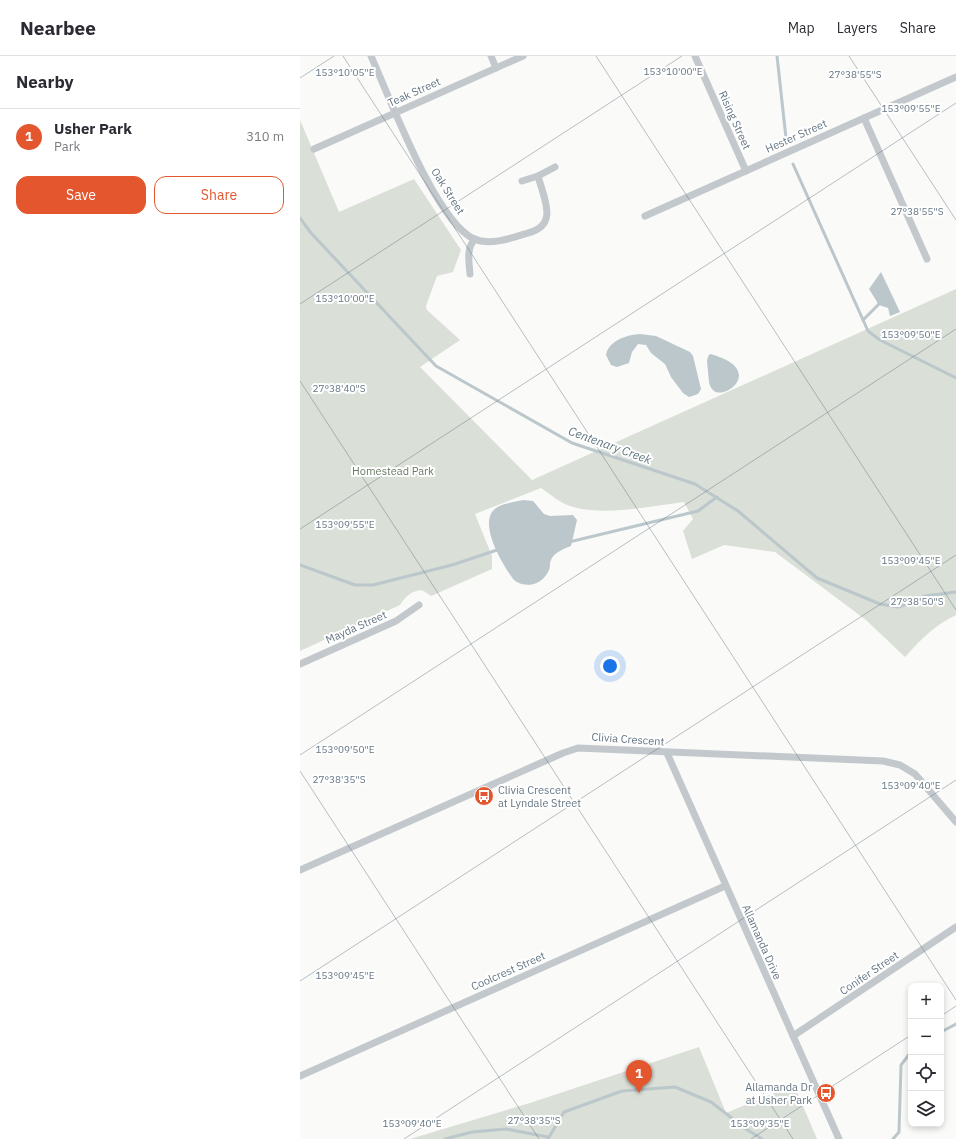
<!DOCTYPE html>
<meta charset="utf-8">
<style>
body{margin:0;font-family:"IBM Plex Sans",sans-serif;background:#f7f7f7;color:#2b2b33}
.controls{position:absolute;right:12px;bottom:12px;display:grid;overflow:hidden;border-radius:8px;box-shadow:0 2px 6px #0003}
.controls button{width:36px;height:36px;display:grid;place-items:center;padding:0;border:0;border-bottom:1px solid #e1e1e2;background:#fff;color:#2b2b33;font:20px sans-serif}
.you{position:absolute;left:310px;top:610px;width:14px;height:14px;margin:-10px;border:3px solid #fff;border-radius:50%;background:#1a73e8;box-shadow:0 0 0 6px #1a73e833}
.badge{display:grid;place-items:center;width:26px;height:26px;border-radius:50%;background:#e4572e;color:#fff;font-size:13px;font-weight:700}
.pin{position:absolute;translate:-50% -33px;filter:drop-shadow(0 1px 2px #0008)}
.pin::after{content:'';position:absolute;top:21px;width:14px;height:12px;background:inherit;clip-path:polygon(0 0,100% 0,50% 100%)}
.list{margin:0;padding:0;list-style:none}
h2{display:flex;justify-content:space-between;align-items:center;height:52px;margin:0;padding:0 16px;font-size:17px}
h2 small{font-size:13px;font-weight:400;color:#7c7c81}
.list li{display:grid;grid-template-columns:26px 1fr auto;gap:12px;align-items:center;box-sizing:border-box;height:56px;padding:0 16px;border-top:1px solid #e1e1e2}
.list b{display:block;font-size:15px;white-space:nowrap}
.list p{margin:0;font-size:13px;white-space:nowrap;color:#7c7c81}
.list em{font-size:13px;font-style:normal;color:#7c7c81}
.actions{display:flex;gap:8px;padding:12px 16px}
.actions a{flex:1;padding:9px 0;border:1px solid #e4572e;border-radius:12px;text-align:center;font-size:14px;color:#e4572e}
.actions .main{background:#e4572e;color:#fff}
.icon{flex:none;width:22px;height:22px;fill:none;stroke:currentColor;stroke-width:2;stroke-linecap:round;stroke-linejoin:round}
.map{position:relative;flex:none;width:656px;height:1083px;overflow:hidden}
header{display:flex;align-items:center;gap:24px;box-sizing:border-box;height:56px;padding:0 20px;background:#fff;border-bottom:1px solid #e1e1e2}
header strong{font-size:19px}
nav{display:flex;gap:22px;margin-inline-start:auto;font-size:14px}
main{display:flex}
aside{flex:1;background:#fff}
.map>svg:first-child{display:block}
.green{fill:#dadfd7}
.water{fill:#bbc7cb}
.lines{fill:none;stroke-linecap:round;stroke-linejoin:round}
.stream{stroke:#bbc7cb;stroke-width:3}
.minor{stroke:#c3c8cc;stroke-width:7}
.ticks{fill:none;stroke:#657683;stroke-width:1;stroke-opacity:0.45}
.labels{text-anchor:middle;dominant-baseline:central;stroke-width:4;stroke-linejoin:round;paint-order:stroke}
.street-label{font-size:11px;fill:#657683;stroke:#fff}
.park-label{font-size:11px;fill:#687a64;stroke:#fff}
.poi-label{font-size:11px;fill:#657683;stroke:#fff;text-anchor:start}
.water-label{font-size:12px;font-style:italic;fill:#60757c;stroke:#fff}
.ticks-label{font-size:10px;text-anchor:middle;fill:#657683;stroke:#fff;stroke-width:4;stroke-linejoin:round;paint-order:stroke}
</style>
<header>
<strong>Nearbee</strong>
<nav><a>Map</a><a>Layers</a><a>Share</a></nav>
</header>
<main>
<aside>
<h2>Nearby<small></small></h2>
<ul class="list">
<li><span class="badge">1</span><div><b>Usher Park</b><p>Park</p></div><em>310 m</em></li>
</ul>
<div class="actions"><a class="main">Save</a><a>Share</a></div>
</aside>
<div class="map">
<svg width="656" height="1083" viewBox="0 0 656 1083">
<rect width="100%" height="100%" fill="#fafaf8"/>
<g class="green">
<path d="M0 64 39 156 114 123 161 194 153 216 137 220 126 250 127 254 160 284 120 311 232 424 656 233V559C635 569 621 583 605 601L566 564 475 496 424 489 392 503 383 475 393 463 384 446C350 450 303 461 270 450 260 447 250 438 241 432L175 458 192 500V513L131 540 122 534C111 535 106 540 100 549L0 595Z"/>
<polygon points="399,991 426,1057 494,1029 517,1083 110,1083 233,1046"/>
</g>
<g class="water">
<polygon points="581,216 600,256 590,260 588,252 579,249 569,233"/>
<path d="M340 278 356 280 390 296 393 300 401 333 398 338 389 341 383 337 371 321 365 308 351 297 346 289 338 288 332 296 329 307 317 311 311 309 306 299C309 284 327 279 340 278Z"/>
<path d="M410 298C467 313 424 346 413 334 408 330 409 322 408 316 408 310 405 303 410 298Z"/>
<path d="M223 444 233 445 244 458 250 460 273 459 277 464 271 490C265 492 253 497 251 504 249 508 251 512 248 516 241 529 226 533 214 524 204 511 176 466 196 452 203 447 215 446 223 444Z"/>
</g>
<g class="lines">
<g class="stream">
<polyline points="477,0 486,82"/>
<polyline points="493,108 568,275 580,284 656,322"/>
<polyline points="0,162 11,177 136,310 272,387 395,428 438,455 517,522 580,548 599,551 625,540 656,536"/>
<polyline points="563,264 579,248 579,245"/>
<polyline points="269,486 398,455 417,441"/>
<polyline points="0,509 55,529 73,529 152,509 200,493"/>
<polyline points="641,976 656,968"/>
<polyline points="145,1083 172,1076 206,1073 248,1081"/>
<polyline points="248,1083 264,1056 322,1035 375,1031 411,1046 446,1073 462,1083"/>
<polyline points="593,1083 599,1076 601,1009 611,996"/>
</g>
<g class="minor">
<path d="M71 0C90 42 135 165 174 183 190 190 212 182 228 177 259 169 244 143 238 120"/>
<polyline points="191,0 196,12"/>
<polyline points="395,0 446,115"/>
<polyline points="564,62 627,203"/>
<polyline points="14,93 223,0"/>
<polyline points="222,125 238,120 255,111"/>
<polyline points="345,160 656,21"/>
<path d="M170 218C169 206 166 192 175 183"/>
<polyline points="0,608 96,565 119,549"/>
<polyline points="367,697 539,1083"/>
<polyline points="0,814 263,697 278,692 583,705 600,709 615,718 656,766"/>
<polyline points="493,980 656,871"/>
<polyline points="0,1020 425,830"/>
</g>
</g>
<path class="ticks" d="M43 0 656 944M296 0 656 554M549 0 656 164M0 22 34 0M0 248 382 0M0 325 493 1083M0 473 656 47M0 699 656 273M0 715 239 1083M0 925 656 499M641 960 656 950M104 1083 656 724M451 1083 611 979"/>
<defs>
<symbol id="bus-disc" viewBox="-11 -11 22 22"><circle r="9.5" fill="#e4572e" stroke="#fff"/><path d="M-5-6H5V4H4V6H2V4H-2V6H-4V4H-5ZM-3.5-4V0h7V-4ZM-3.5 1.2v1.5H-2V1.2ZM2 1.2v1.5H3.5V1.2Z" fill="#fff"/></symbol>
</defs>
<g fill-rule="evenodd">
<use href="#bus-disc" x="173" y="729" width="22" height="22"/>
<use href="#bus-disc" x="515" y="1026" width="22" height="22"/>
</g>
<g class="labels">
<g class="street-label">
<text transform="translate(114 36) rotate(-24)">Teak Street</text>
<text transform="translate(435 64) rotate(66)">Rising Street</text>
<text transform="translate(496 80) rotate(-24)">Hester Street</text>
<text transform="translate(148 135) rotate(58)">Oak Street</text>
<text transform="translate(56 571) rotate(-24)">Mayda Street</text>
<text transform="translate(328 683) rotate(4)">Clivia Crescent</text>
<text transform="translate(462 886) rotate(66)">Allamanda Drive</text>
<text transform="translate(208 915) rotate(-24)">Coolcrest Street</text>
<text transform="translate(569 917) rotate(-34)">Conifer Street</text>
</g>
<g class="park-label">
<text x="93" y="415">Homestead Park</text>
</g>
<g class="poi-label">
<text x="198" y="734">Clivia Crescent<tspan x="198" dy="13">at Lyndale Street</tspan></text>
<text x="512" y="1031" text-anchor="end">Allamanda Dr<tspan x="512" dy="13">at Usher Park</tspan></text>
</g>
<g class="water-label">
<text transform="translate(310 389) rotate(20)">Centenary Creek</text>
</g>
</g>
<g class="ticks-label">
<text x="373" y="19">153°10'00"E</text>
<text x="45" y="20">153°10'05"E</text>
<text x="555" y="22">27°38'55"S</text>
<text x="611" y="56">153°09'55"E</text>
<text x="617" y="159">27°38'55"S</text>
<text x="45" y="246">153°10'00"E</text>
<text x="611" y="282">153°09'50"E</text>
<text x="39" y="336">27°38'40"S</text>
<text x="45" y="472">153°09'55"E</text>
<text x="611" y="508">153°09'45"E</text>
<text x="617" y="549">27°38'50"S</text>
<text x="45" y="697">153°09'50"E</text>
<text x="39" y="727">27°38'35"S</text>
<text x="611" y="733">153°09'40"E</text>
<text x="45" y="923">153°09'45"E</text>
<text x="234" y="1068">27°38'35"S</text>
<text x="112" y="1071">153°09'40"E</text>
<text x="460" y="1071">153°09'35"E</text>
</g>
</svg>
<div class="controls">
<button>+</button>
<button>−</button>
<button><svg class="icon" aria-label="locate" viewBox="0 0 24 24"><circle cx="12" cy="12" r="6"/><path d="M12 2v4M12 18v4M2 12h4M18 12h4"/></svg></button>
<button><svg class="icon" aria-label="layers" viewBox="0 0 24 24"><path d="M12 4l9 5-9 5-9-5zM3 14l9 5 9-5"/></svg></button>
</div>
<div class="you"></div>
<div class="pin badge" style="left:339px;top:1037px">1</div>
</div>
</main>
